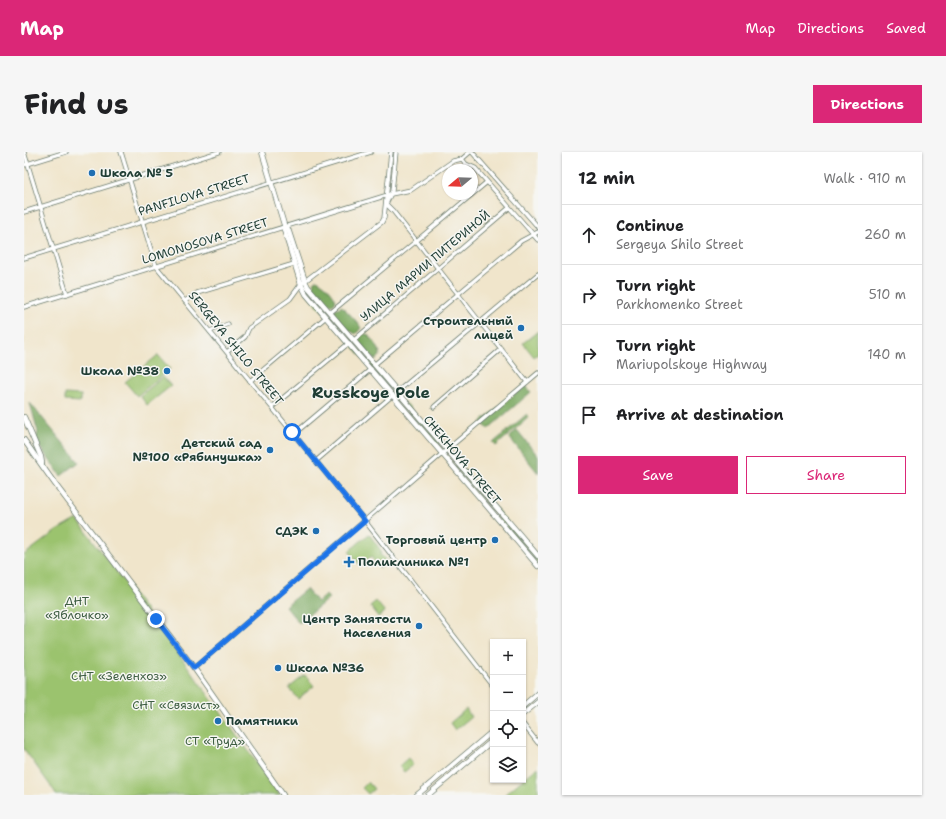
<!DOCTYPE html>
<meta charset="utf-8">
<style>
body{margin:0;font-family:"Shantell Sans",sans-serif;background:#f6f6f6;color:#202124}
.controls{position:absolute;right:12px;bottom:12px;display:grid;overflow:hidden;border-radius:0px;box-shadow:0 1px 3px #0004}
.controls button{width:36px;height:36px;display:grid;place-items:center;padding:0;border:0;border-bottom:1px solid #e0e0e0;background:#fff;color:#202124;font:20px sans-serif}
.compass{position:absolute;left:418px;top:12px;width:36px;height:36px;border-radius:50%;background:#fff;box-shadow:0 1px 3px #0004;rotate:251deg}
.stop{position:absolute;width:12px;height:12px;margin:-9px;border:3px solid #1a73e8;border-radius:50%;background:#fff}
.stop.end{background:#1a73e8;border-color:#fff;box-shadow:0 1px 4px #0008}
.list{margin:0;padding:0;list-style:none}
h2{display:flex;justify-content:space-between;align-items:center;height:52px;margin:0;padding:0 16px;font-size:17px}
h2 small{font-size:13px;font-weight:400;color:#757577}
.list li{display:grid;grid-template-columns:26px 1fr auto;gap:12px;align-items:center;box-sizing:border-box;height:60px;padding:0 16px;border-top:1px solid #e0e0e0}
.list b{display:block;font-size:15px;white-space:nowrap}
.list p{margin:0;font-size:13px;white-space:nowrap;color:#757577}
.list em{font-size:13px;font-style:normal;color:#757577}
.actions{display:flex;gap:8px;padding:12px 16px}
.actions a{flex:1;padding:9px 0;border:1px solid #db2777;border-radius:0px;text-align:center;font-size:14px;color:#db2777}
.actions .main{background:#db2777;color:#fff}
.icon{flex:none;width:22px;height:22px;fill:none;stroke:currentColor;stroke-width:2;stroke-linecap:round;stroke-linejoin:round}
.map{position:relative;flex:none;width:514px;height:643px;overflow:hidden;border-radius:0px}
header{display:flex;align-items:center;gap:24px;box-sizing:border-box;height:56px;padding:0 20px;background:#db2777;color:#fff}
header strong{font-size:19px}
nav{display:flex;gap:22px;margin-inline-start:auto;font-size:14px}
.intro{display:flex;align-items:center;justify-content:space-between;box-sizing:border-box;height:96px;padding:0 24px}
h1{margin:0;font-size:28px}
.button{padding:10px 18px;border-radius:0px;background:#db2777;color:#fff;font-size:14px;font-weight:700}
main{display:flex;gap:24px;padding:0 24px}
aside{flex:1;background:#fff;border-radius:0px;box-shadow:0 1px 3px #0004}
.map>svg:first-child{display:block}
.green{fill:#9bc36e;stroke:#5d8051}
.forest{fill:#7ca961;stroke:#4e734a}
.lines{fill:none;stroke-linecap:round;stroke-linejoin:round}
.minor-casing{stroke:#687869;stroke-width:5}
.major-casing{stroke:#687869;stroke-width:6}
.minor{stroke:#fff;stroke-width:3.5}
.major{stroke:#fff;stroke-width:4.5}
.route{stroke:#1a73e8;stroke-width:5}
.poi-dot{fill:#1f6fb2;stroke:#f6f6f2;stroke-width:1.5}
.labels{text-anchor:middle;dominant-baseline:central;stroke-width:3;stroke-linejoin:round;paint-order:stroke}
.poi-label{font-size:12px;font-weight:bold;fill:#1f3d34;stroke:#f6f6f2;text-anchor:end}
.street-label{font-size:12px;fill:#1f3d34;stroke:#f6f6f2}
.park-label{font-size:12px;fill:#3e5e42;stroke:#f6f6f2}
.district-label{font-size:16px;font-weight:bold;fill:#1f3d34;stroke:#f6f6f2}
</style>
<header>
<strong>Map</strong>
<nav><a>Map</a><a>Directions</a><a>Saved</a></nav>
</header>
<div class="intro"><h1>Find us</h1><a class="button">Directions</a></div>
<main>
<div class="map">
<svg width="514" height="643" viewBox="0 0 514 643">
<rect width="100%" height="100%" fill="#f6f6f2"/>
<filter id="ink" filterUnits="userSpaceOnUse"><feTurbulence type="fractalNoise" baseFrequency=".025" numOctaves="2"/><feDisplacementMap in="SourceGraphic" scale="8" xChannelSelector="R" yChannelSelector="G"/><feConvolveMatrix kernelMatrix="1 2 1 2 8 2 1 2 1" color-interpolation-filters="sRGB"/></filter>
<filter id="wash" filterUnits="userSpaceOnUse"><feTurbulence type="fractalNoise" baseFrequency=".012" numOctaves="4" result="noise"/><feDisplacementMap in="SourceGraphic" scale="16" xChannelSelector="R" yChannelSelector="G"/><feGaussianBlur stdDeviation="0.9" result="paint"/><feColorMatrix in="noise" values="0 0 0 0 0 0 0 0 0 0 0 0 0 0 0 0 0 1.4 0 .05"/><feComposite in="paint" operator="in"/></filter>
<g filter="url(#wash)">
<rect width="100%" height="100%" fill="#f0e5cb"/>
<g class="green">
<polygon points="279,133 280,133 369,236 367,238 283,141"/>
<polygon points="514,179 514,202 510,205 499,191"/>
<polygon points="134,203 146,217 113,244 101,230"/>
<polygon points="139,225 147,234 123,253 116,244"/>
<polygon points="41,242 57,243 57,250 41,249"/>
<polygon points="382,251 416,292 414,294 380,253"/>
<polygon points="434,312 514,406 514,412 431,314"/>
<polygon points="53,367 159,508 256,643 32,643 31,641 31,640 0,597 0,403 32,379"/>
<polygon points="345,382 358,400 356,402 363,410 356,416 347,405 336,413 325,399"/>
<polygon points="352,449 361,460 354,465 346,454"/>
<polygon points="281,523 290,534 274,547 265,536"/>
<polygon points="442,557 447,565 431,578 426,571"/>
<polygon points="384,606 389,613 380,620 375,614"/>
<polygon points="514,615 514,643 480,643"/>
<polygon points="344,630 350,637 344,642 338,636"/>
</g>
<g class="forest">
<path d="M293 128C301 132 310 141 312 149L307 153 289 138V133L291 129Z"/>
<polygon points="318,154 334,171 337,176 332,182 324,178 310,161 311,157"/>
<path d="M341 182H343C349 188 356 195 356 204L353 207H350L334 189 338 183Z"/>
<polygon points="501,233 507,240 464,277 457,270"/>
<polygon points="6,251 55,310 37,324 15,294 12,286 14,280"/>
<polygon points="503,262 505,265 472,294 469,291"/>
<polygon points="493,278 514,304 514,321 485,285"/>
<polygon points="282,437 293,450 302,443 305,446 275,471 261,454"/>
</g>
</g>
<g filter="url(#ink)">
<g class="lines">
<defs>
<g id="minor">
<polyline points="0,0 43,142"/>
<polyline points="97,0 132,114 341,369 469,534"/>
<polyline points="372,0 368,39 362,52 369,59 503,230"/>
<polyline points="448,0 514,75"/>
<polyline points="438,7 442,12 451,16 514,88"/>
<polyline points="0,13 42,0"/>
<polyline points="0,60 195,0"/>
<polyline points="0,106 347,0"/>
<polyline points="161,149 173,141 270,112"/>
<polyline points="0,155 367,42 387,38 429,9 438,7 446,0"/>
<polyline points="306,161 463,30"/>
<polyline points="186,179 204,172"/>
<polyline points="330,188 485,56"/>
<polyline points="203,200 221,185 225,176 266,147 277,132 358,70 360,66 367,0"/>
<polyline points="351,212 497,89 514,80"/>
<polyline points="226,229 302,165"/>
<polyline points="374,239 514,122"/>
<polyline points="248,255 325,191"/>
<polyline points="410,255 477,197"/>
<polyline points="270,282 347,217"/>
<polyline points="292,309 369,243"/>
<polyline points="170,516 419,301 514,221"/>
<polyline points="499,572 514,591"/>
</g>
<g id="major">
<polyline points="238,0 261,76 264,77 281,129 284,135 514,404"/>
<polyline points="261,76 260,78 277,132 282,142 514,414"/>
<polyline points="0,265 17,305 18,311"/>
<polyline points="0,288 31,332 170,516 259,643"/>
<polyline points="499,554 514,541"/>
<polyline points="499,562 514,550"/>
<polyline points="393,643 469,579"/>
<polyline points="404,643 469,588"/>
</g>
</defs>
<use href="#minor" class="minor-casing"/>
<use href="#major" class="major-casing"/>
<use href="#minor" class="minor"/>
<use href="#major" class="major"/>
</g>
</g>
<g class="lines" filter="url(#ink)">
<polyline class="route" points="132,467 170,516 341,369 268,280"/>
</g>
<g class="poi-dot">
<circle cx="68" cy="21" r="4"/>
<circle cx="497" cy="176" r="4"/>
<circle cx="143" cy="219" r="4"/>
<circle cx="246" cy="298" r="4"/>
<circle cx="292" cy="379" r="4"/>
<circle cx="471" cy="388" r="4"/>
<path d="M323 404h4v4h4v4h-4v4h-4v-4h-4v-4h4z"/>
<circle cx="395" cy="474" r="4"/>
<circle cx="254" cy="516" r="4"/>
<circle cx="194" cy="569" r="4"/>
</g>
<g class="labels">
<g class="poi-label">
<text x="76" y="21" text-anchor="start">Школа № 5</text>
<text x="489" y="169">Строительный<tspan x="489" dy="14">лицей</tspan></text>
<text x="135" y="219">Школа №38</text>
<text x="238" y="291">Детский сад<tspan x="238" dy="14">№100 «Рябинушка»</tspan></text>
<text x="284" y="379">СДЭК</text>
<text x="463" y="388">Торговый центр</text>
<text x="334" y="410" text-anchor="start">Поликлиника №1</text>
<text x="387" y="467">Центр Занятости<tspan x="387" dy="14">Населения</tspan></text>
<text x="262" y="516" text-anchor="start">Школа №36</text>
<text x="202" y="569" text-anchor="start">Памятники</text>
</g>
<g class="street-label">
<text transform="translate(170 43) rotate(-17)">PANFILOVA STREET</text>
<text transform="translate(181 89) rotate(-17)">LOMONOSOVA STREET</text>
<text transform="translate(401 114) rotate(-40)">УЛИЦА МАРИИ ПИТЕРИНОЙ</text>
<text transform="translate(212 196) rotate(51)">SERGEYA SHILO STREET</text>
<text transform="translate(438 308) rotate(50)">CHEKHOVA STREET</text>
</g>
<g class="park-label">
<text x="53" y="449">ДНТ<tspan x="53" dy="14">«Яблочко»</tspan></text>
<text x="95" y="524">СНТ «Зеленхоз»</text>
<text x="152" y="553">СНТ «Связист»</text>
<text x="191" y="589">СТ «Труд»</text>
</g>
<g class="district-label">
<text x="347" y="240">Russkoye Pole</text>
</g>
</g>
</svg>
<div class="controls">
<button>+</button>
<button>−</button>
<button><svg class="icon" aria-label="locate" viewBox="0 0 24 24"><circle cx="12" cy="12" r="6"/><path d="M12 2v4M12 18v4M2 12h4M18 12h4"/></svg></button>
<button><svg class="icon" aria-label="layers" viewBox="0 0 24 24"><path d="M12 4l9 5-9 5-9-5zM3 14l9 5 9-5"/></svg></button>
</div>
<svg class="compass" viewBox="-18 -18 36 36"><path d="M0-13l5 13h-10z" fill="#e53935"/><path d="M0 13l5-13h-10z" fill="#757577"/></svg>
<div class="stop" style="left:268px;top:280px"></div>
<div class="stop end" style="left:132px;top:467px"></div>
</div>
<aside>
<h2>12 min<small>Walk · 910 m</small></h2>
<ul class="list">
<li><svg class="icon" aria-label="ahead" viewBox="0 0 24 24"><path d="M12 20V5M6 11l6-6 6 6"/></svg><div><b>Continue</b><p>Sergeya Shilo Street</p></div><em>260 m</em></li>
<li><svg class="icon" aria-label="right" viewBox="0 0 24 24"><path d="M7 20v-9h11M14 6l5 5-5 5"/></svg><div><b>Turn right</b><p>Parkhomenko Street</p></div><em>510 m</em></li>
<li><svg class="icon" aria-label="right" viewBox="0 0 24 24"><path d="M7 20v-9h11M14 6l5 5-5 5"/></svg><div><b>Turn right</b><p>Mariupolskoye Highway</p></div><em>140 m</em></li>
<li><svg class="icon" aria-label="arrive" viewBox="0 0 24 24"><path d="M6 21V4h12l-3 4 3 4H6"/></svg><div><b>Arrive at destination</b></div></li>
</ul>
<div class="actions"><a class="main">Save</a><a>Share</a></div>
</aside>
</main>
